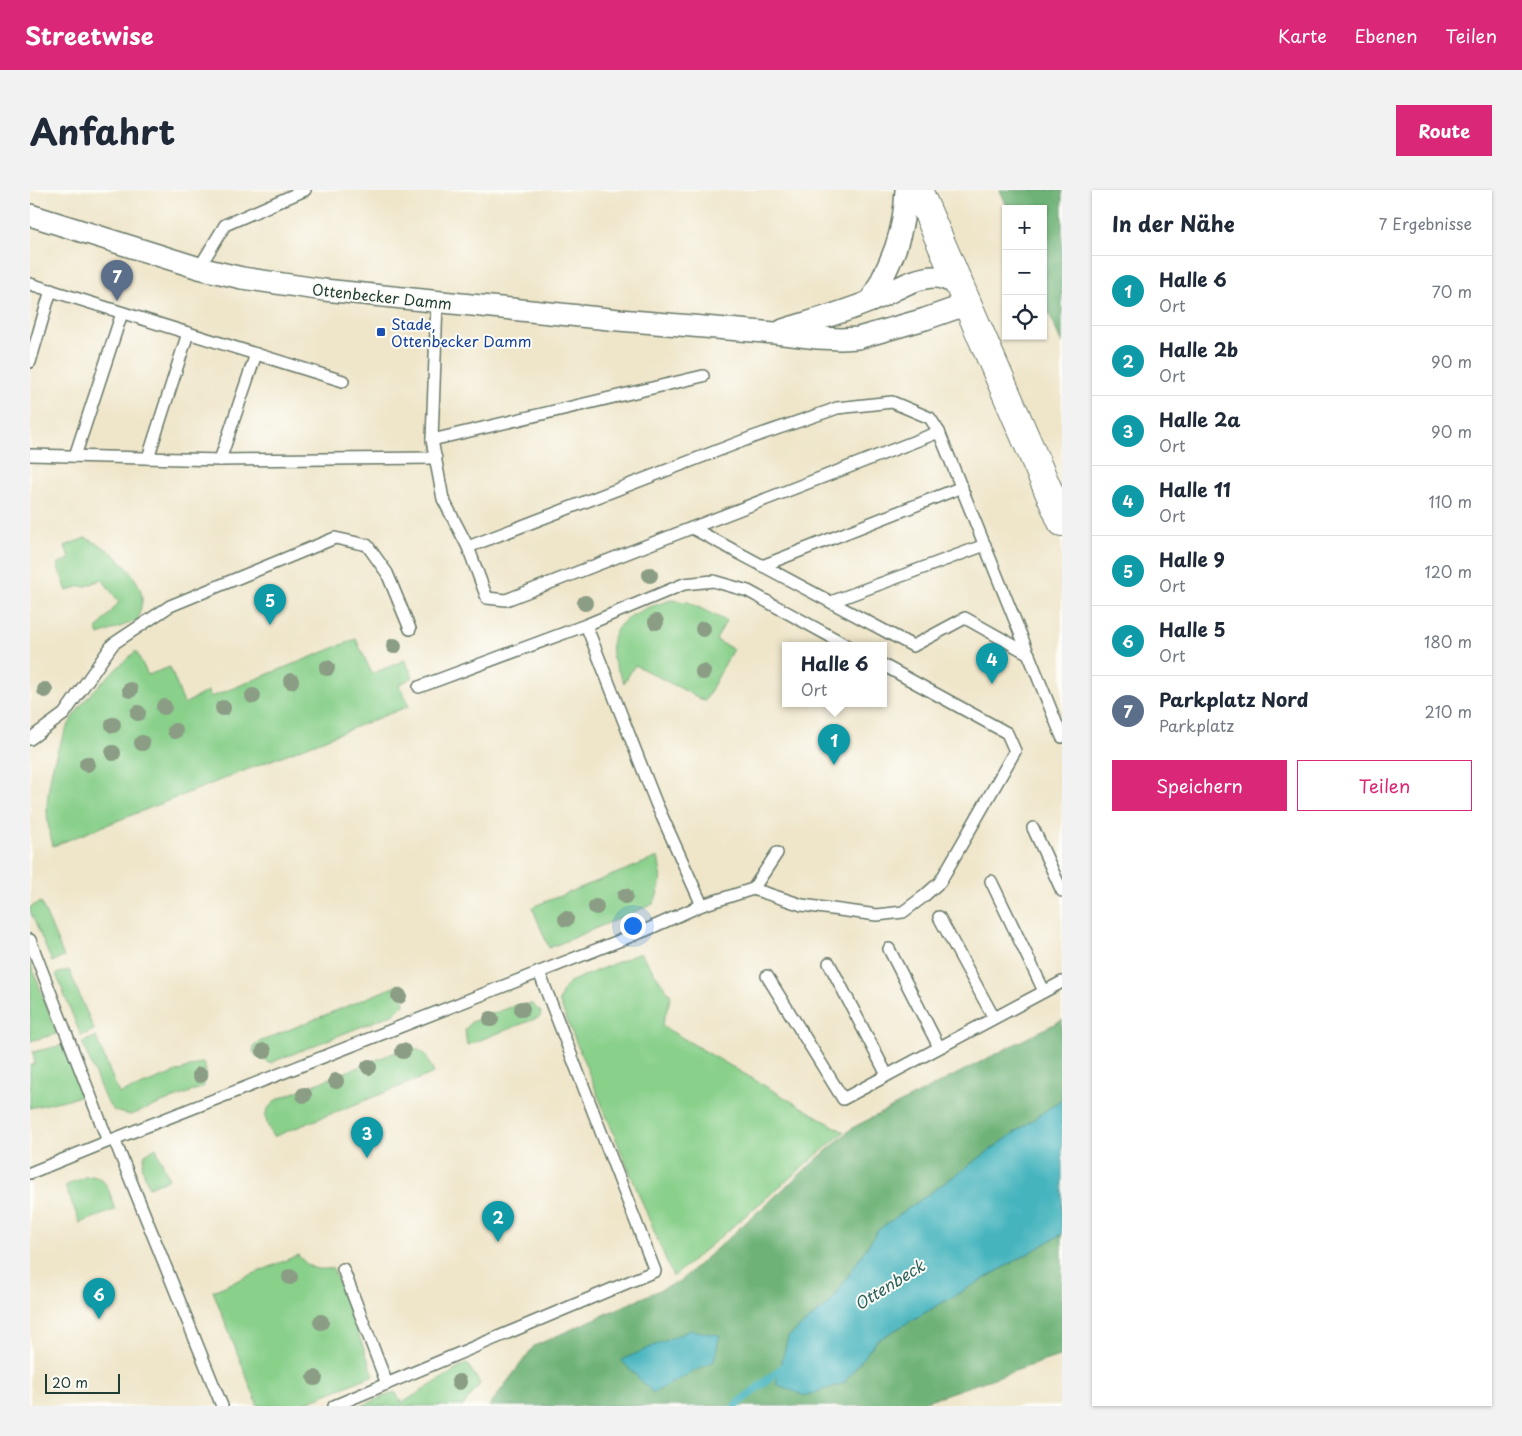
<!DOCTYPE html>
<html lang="de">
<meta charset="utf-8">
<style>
body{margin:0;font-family:"Playpen Sans",sans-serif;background:#f2f2f3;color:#1f2937}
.controls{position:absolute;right:15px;top:15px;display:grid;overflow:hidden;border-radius:0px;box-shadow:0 1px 4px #0004}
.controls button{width:45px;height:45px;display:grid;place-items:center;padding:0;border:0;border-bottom:1px solid #e0e1e3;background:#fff;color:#1f2937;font:25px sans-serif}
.scale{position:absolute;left:15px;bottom:12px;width:75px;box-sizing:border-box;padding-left:5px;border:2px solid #1f3d34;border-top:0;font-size:14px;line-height:18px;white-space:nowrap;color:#1f3d34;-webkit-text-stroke:4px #fdfcf7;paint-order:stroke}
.you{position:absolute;left:602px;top:735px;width:18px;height:18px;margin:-12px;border:4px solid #fff;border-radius:50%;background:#1a73e8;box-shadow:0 0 0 8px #1a73e833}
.badge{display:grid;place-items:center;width:32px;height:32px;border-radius:50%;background:#db2777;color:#fff;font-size:16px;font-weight:700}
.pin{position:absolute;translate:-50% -41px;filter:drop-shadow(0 1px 2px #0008)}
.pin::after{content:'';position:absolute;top:26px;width:18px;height:15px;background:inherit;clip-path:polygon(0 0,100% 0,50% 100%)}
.popup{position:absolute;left:752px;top:452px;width:105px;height:65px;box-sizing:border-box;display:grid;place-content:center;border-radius:0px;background:#fff;filter:drop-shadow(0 1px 4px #0005);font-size:16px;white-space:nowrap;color:#747a83}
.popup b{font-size:19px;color:#1f2937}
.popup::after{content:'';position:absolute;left:50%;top:100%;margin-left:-10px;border:10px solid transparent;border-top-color:#fff}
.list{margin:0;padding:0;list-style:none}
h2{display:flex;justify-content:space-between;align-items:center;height:65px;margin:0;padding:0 20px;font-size:21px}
h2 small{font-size:16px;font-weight:400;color:#747a83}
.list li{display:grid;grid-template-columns:32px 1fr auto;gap:15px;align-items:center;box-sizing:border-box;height:70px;padding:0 20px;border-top:1px solid #e0e1e3}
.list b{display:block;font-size:19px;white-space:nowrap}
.list p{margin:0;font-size:16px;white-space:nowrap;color:#747a83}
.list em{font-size:16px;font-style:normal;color:#747a83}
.actions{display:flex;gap:10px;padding:15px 20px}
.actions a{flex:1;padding:11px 0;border:1px solid #db2777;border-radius:0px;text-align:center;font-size:18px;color:#db2777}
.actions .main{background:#db2777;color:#fff}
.icon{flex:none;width:28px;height:28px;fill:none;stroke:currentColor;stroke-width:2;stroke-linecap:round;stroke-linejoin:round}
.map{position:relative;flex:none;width:1032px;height:1216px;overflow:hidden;border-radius:0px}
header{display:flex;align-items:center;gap:30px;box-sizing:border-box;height:70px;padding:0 25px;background:#db2777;color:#fff}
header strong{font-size:24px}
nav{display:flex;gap:28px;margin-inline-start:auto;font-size:18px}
.intro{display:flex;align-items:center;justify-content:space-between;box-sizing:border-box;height:120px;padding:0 30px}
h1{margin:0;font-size:35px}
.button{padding:12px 22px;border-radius:0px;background:#db2777;color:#fff;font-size:18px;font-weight:700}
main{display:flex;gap:30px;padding:0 30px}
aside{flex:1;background:#fff;border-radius:0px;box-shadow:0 1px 4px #0004}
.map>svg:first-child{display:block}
.green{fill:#89d08b;stroke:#548660}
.forest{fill:#6eb277;stroke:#467856}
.water{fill:#44b4bd;stroke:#327878}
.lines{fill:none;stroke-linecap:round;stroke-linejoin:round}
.stream{stroke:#44b4bd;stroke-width:8}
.service-casing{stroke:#687868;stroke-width:14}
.minor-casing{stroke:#687868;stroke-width:24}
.secondary-casing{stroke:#687868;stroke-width:30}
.service{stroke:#fff;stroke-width:11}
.minor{stroke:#fff;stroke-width:21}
.secondary{stroke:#fff;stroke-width:28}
.tree{fill:#8b9d84}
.transit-dot{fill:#1a4fb4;stroke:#fdfcf7;stroke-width:2}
.labels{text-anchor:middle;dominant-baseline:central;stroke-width:4;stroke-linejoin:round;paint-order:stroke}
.street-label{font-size:15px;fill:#1f3d34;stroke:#fdfcf7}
.transit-label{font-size:15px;fill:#164399;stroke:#fdfcf7;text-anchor:start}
.water-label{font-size:16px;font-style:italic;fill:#2a615d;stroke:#fdfcf7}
</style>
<header>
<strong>Streetwise</strong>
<nav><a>Karte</a><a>Ebenen</a><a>Teilen</a></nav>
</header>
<div class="intro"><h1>Anfahrt</h1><a class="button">Route</a></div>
<main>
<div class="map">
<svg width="1032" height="1216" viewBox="0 0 1032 1216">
<rect width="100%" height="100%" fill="#fdfcf7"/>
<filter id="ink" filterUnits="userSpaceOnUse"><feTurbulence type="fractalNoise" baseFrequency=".02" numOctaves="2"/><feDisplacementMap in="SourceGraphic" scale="10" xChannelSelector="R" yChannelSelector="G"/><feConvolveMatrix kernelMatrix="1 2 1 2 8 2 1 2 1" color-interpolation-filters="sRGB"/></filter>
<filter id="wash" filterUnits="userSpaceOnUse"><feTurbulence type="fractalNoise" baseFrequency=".0096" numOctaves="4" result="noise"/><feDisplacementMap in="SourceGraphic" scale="20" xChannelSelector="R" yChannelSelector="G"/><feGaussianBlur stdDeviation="1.12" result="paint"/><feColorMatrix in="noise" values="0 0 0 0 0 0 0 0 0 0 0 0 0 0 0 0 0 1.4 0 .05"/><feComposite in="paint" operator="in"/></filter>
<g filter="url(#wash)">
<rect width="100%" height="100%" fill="#efe6ca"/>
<g class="green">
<path d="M55 348C77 355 108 382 112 406 113 413 109 423 108 430L69 445 67 439 89 412 72 389 55 397 50 396 37 401 27 374 40 369 35 356Z"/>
<path d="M641 410 658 412 696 431 686 450 703 459 675 511 605 475 594 493C590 484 584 474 582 464 577 429 615 418 641 410Z"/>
<path d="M326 449 342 484 375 470 383 487 369 495 379 516 23 656C20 644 17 631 17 619 18 584 29 546 49 518 64 498 87 478 106 461L118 485 140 477 154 514 178 501 181 507Z"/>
<path d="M628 667C632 687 632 696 623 714L519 758 502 717Z"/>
<polygon points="11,712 34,767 22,772 0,721 0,717"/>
<polygon points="607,764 611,764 641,806 632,836 814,942 643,1087 529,811 534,798 542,791"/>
<polygon points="0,772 27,844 0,851"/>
<polygon points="39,780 64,840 51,846 26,784"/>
<polygon points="371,794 374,799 374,814 365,823 240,873 227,867 223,862 224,856 229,852"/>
<polygon points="502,814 511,822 510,827 437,855 435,840 441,832 486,815"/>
<path d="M66 847 89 904 173 872C177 881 177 888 173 897L101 925 91 923 83 920 75 909 52 852Z"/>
<polygon points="33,855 52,906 0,918 0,875 5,874 3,862"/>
<path d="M376 858 388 859 396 866 404 883 243 947C235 930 230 922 248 909Z"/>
<polygon points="126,958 139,989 119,997 112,977 115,964"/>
<path d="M64 986C78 989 81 1007 85 1020L50 1033 35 996 55 987Z"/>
<path d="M268 1065C280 1079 286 1081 303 1078L344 1185 267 1216H228L183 1101Z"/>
<polygon points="437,1173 450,1194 433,1216 331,1216 365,1202 372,1213"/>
</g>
<g class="forest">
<polygon points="970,0 1032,0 1032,155 1013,108 1013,19 978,19"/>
<polygon points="1032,830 1032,909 848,1040 801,1112 758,1147 814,1193 846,1151 1032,1044 1032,1165 896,1211 890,1216 459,1216 504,1156 650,1091 822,938"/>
</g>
<g class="water">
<polygon points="1032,909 1032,1044 846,1151 814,1193 775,1206 746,1194 758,1147 801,1112 848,1040"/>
<polygon points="660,1140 690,1145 684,1171 623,1203 591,1170"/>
</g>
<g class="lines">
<polyline class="stream" points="705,1216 758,1173"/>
</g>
</g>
<g filter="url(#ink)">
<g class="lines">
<defs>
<g id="service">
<polyline points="169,78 195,35 275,0"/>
<polyline points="0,94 313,191"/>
<polyline points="407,112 402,250 413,309 438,357 723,247 799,221 807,218 862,212 900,228 909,242 1032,547"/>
<polyline points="0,172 21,100"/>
<polyline points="402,250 673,186"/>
<polyline points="0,265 190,270 406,268"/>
<polyline points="45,266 92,123"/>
<polyline points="118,268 158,143"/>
<polyline points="190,270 226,164"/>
<polyline points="662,338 883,456 935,428 999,464"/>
<polyline points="438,357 457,408 476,410 909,242"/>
<polyline points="732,376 932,297"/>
<polyline points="801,412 955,355"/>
<polyline points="389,497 556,435"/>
<polyline points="0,549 34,524 83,454 140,416 305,348 337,355 357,383 380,439"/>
<polyline points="1003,638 1032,701"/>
<polyline points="961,691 1014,801"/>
<polyline points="723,699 772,715 847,725 873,722 893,707 910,692 985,561 977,543 853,475"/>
<polyline points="672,715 626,613 556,435 654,394 683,391 718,401 818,456"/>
<polyline points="909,727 964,828"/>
<polyline points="0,750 78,951"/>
<polyline points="859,759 909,857"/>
<polyline points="799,773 857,885"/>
<polyline points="737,786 813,909 1032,792"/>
<polyline points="84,949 614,741 672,715 723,699 747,663"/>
<polyline points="0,983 84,949 192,1216"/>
<polyline points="313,1079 357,1194"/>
<polyline points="304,1216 625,1081 509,782"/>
</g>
<g id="minor">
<polyline points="0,25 169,78 212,88 294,100 589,130 745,143 788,148 811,149 828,148 895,129 938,114"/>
<path d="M841 111C862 70 874 47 876 0"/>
<path d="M753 140C782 131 812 123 841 111 861 103 883 87 905 87 914 87 922 92 930 96"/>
</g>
<polyline id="secondary" points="888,0 1032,332"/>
</defs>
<use href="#service" class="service-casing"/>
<use href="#minor" class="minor-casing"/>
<use href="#secondary" class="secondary-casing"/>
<use href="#service" class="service"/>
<use href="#minor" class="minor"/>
<use href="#secondary" class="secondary"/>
</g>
<g class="tree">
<circle cx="620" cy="385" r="8"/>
<circle cx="555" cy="413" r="8"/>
<circle cx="626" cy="432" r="8"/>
<circle cx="673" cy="439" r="8"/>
<circle cx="364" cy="456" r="8"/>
<circle cx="297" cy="478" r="8"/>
<circle cx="673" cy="482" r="8"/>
<circle cx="261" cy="491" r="8"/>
<circle cx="15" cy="500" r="8"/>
<circle cx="100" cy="500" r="8"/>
<circle cx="223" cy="506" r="8"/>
<circle cx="134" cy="517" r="8"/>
<circle cx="193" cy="518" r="8"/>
<circle cx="108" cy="523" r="8"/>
<circle cx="83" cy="535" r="8"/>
<circle cx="145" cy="541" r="8"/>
<circle cx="112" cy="553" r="8"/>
<circle cx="83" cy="563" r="8"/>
<circle cx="57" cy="574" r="8"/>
<circle cx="595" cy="706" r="8"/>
<circle cx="566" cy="717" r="8"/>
<circle cx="536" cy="729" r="8"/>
<circle cx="369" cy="806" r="8"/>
<circle cx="492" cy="819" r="8"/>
<circle cx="461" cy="829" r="8"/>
<circle cx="234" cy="861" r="8"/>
<circle cx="373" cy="861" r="8"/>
<circle cx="339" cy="877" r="8"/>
<circle cx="170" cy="885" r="8"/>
<circle cx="306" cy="891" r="8"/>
<circle cx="274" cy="905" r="8"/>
<circle cx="260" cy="1087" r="8"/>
<circle cx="291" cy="1132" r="8"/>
<circle cx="285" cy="1188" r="8"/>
<circle cx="429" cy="1192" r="8"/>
</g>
</g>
<rect class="transit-dot" x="346" y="137" width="10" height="10" rx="2.5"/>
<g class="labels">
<g class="street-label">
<text transform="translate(352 106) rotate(6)">Ottenbecker Damm</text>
</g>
<g class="transit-label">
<text x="361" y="133">Stade,<tspan x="361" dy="17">Ottenbecker Damm</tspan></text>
</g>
<g class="water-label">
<text transform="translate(859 1094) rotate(-32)">Ottenbeck</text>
</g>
</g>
</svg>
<div class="controls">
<button>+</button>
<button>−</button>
<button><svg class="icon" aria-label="locate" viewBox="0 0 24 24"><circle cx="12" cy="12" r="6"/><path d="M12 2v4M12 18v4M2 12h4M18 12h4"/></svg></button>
</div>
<div class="scale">20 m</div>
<div class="you"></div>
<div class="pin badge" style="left:804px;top:575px;background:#0f9aa8">1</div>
<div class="popup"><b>Halle 6</b>Ort</div>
<div class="pin badge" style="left:468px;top:1052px;background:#0f9aa8">2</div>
<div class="pin badge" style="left:337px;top:968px;background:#0f9aa8">3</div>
<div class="pin badge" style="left:962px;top:494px;background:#0f9aa8">4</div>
<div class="pin badge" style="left:240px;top:435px;background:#0f9aa8">5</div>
<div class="pin badge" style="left:69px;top:1129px;background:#0f9aa8">6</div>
<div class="pin badge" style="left:87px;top:111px;background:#5c6f8a">7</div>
</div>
<aside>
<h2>In der Nähe<small>7 Ergebnisse</small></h2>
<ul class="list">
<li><span class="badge" style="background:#0f9aa8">1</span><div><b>Halle 6</b><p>Ort</p></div><em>70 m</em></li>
<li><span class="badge" style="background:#0f9aa8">2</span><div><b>Halle 2b</b><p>Ort</p></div><em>90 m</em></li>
<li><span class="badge" style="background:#0f9aa8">3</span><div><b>Halle 2a</b><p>Ort</p></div><em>90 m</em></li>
<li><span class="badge" style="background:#0f9aa8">4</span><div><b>Halle 11</b><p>Ort</p></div><em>110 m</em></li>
<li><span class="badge" style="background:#0f9aa8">5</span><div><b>Halle 9</b><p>Ort</p></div><em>120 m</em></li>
<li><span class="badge" style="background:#0f9aa8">6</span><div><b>Halle 5</b><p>Ort</p></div><em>180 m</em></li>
<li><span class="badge" style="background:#5c6f8a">7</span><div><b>Parkplatz Nord</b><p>Parkplatz</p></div><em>210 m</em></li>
</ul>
<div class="actions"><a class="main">Speichern</a><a>Teilen</a></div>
</aside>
</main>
